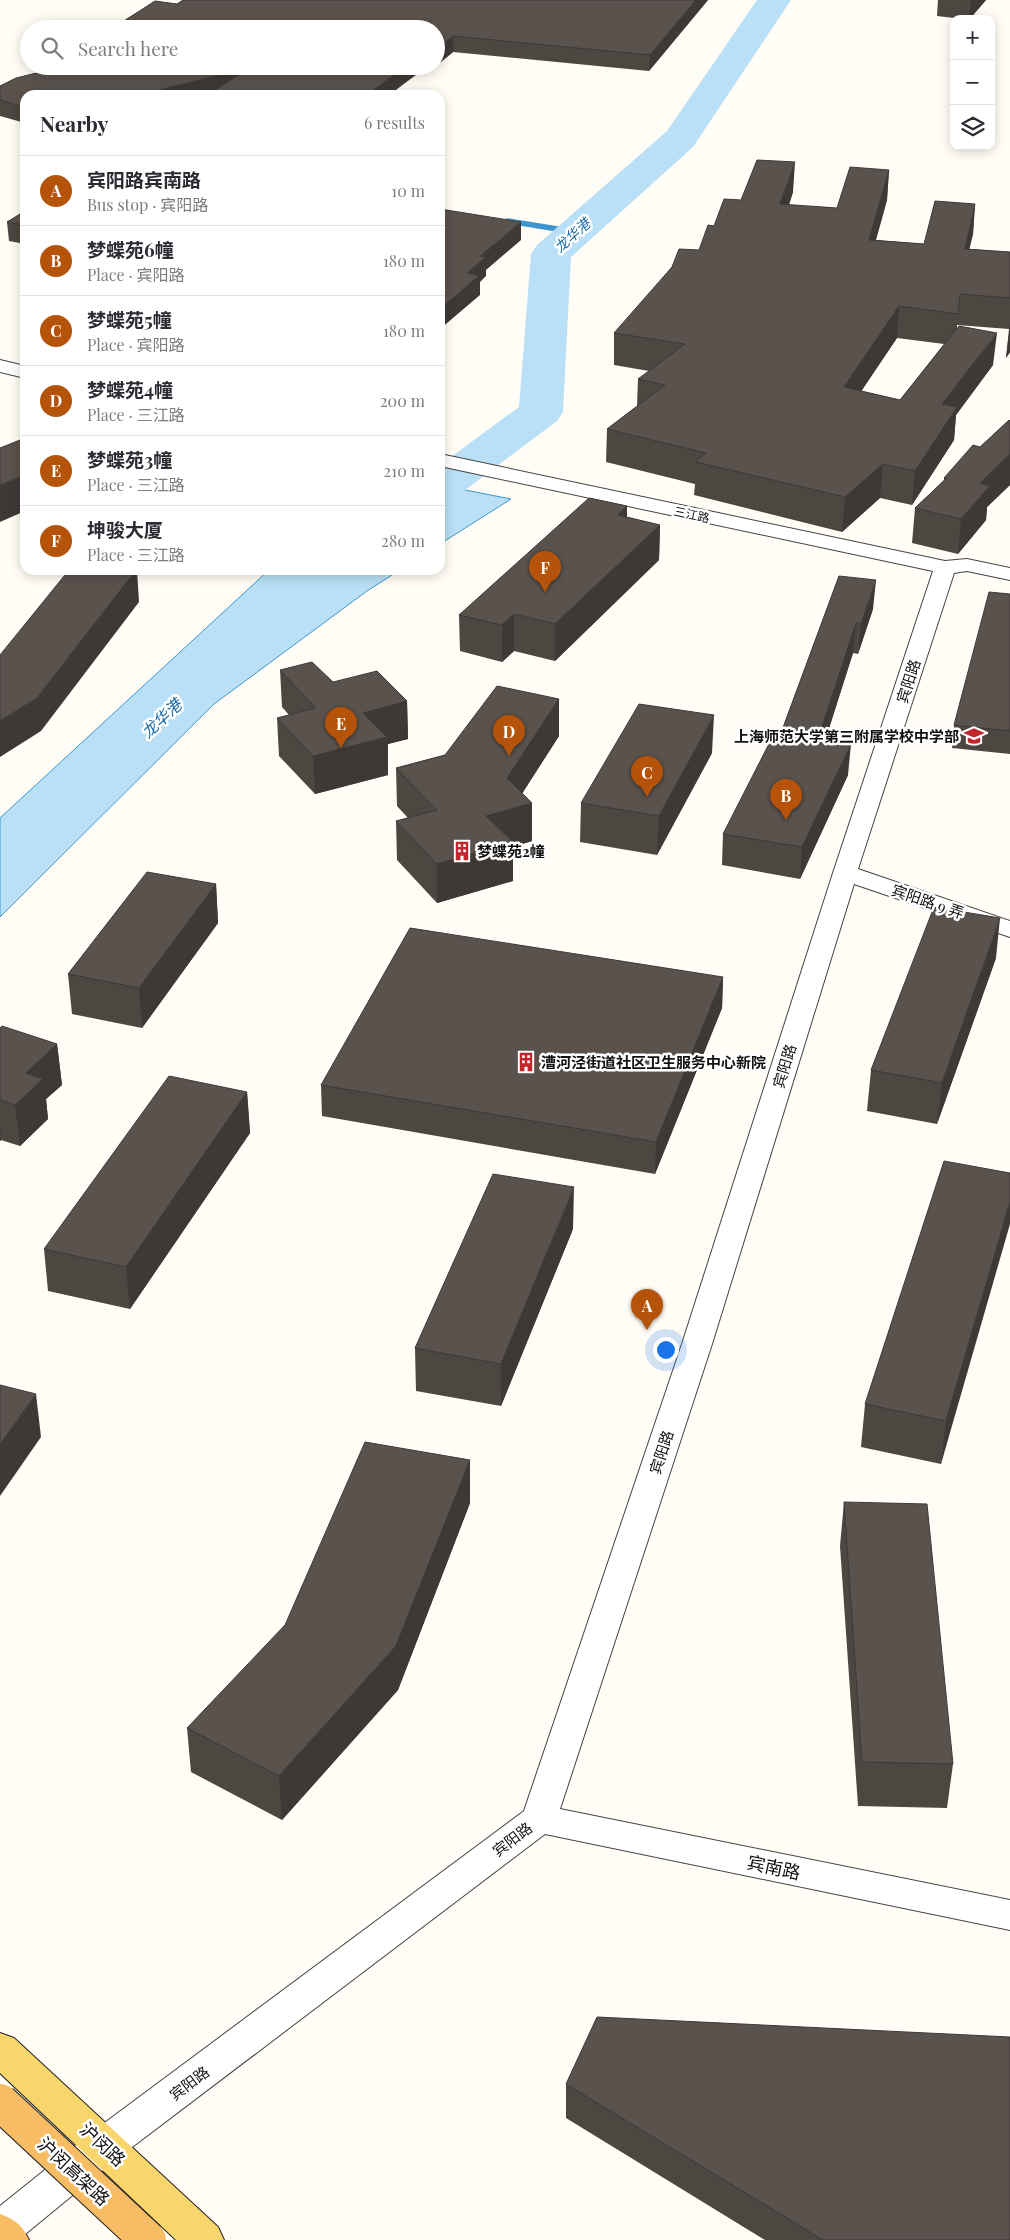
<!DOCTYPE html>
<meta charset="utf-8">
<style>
body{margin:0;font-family:"Playfair Display","Noto Sans SC",serif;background:#f2f2f3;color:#2b2b33}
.controls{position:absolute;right:15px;top:15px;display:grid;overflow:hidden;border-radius:10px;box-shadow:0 2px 12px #0003}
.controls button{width:45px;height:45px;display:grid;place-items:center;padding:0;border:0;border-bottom:1px solid #e1e1e2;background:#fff;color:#2b2b33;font:25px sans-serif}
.you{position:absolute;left:665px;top:1349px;width:18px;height:18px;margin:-12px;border:4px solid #fff;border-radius:50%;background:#1a73e8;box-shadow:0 0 0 8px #1a73e833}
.badge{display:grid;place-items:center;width:32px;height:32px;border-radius:50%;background:#b45309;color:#fff;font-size:16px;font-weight:700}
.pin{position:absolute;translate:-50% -41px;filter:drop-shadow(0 1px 2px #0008)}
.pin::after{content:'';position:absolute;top:26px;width:18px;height:15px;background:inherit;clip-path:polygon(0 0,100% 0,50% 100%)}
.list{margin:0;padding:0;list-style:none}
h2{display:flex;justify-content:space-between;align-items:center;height:65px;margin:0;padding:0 20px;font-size:21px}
h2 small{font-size:16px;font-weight:400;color:#7c7c81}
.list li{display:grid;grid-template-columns:32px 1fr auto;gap:15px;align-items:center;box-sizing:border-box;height:70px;padding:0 20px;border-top:1px solid #e1e1e2}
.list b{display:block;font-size:19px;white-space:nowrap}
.list p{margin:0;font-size:16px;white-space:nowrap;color:#7c7c81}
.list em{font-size:16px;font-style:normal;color:#7c7c81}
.icon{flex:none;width:28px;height:28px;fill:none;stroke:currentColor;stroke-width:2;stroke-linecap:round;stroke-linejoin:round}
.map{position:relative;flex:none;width:1010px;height:2240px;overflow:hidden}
.search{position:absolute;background:#fff;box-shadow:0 2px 12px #0003;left:20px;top:20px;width:425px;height:55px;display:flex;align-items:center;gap:12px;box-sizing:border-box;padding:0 18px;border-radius:28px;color:#7c7c81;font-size:19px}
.panel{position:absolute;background:#fff;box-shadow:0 2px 12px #0003;left:20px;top:90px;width:425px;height:485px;border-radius:15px}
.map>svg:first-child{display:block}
.water{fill:#b9e0f7;stroke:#3f96cf}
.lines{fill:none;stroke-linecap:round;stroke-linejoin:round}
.stream{stroke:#3f96cf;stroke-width:5.5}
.river{fill:#b9e0f7;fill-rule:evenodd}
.minor-casing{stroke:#444;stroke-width:2}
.tertiary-casing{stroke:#444;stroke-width:2}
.primary-casing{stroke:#222;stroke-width:2}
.trunk-casing{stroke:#222;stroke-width:2}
.minor{fill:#fff;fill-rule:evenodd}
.tertiary{fill:#fff;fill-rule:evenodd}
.primary{fill:#f9d66b;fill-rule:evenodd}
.trunk{fill:#f7bc64;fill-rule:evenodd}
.trunk-bridge-casing{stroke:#222;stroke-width:38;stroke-linecap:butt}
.trunk-bridge{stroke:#f7bc64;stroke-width:36}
.wall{fill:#4d4742;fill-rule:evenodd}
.shaded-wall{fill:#3f3936}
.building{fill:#5a524d;stroke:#3f3936}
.labels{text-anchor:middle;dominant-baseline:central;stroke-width:5;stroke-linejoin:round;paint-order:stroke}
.far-street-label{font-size:12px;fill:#111;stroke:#fff}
.far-water-label{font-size:14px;font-style:italic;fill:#1768a6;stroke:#fff}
.street-label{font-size:15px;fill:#111;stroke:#fff}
.poi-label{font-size:15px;font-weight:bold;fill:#111;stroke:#fff;text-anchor:start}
.water-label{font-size:16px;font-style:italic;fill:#1768a6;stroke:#fff}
.near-street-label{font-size:18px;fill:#111;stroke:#fff}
</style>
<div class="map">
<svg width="1010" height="2240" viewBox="0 0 1010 2240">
<rect width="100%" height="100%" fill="#fffdf5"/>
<g class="water">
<polygon points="440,485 511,499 440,544"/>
<polygon points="269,570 400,570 367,591 214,704 0,917 0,818"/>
</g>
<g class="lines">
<polyline class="stream" points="508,221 576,232"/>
<polygon class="river" points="757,0 791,0 693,147 571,257 563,412 557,421 456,497 440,501 440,465 519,407 531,254 537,245 667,131"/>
<defs>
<g id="minor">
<polygon points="0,360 25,366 25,378 0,372"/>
<polygon points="440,454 945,561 967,559 1010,568 1010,580 967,571 954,573 858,869 1010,921 1010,937 854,884 712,1344 560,1809 1010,1900 1010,1930 545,1834 119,2157 105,2162 91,2157 85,2145 91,2133 524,1811 682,1344 833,873 933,571 440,466"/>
</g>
<polygon id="tertiary" points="105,2128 119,2133 125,2145 119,2157 18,2240 0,2240 0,2206 91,2133"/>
<polygon id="primary" points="0,2033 14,2038 218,2227 224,2240 176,2240 0,2073"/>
<path id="trunk" d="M0 2214C16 2220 22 2225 29 2240H0Z"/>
</defs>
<use href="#minor" class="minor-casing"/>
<use href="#tertiary" class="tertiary-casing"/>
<use href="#primary" class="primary-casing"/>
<use href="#trunk" class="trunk-casing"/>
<use href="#minor" class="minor"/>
<use href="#tertiary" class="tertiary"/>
<use href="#primary" class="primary"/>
<use href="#trunk" class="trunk"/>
<defs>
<polyline id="trunk-bridge" points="0,2102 148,2240"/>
</defs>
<use href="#trunk-bridge" class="trunk-bridge-casing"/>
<use href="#trunk-bridge" class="trunk-bridge"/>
</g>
<g class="wall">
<polygon points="708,0 649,71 453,52 436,66 436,29 116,26 177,4"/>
<polygon points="938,0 986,0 970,19 963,19 937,16"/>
<polygon points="0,86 401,86 389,95 207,95 209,94 25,95 25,123 0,116"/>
<path d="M889 170 887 200 876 240 924 244 975 204 973 234 969 249 1010 252V352L1006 358 1009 329 957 325V328L993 365 956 415 954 440 912 505 880 498 842 532 694 495 695 484 606 462 607 429 637 406 638 379 649 371 614 365V333L699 250 714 226 741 200 793 192 789 205 837 208ZM897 338 944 344 900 400 861 391Z"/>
<polygon points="25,211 25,244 9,241 7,222"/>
<polygon points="1010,421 1010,485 987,507 986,520 958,554 912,543 915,508 944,480 944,478"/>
<polygon points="627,506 627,517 660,525 659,560 555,661 514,651 502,662 460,651 459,615"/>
<polygon points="839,576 873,609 858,654 853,653 825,740 848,775 800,879 722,865 723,834 781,733"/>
<polygon points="1010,594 1010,754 952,748 954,725"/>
<polygon points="280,670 333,682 407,701 408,739 388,744 388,775 315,794 279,756 277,718 289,715 282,707"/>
<polygon points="559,699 559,736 522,793 532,841 513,847 513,881 437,903 397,860 396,821 408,818 397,806 396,768 445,755"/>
<polygon points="712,753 657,855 580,842 581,803"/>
<polygon points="216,884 218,923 142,1028 72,1014 68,974"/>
<polygon points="996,958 937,1124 867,1111 871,1070"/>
<polygon points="723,977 722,1008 655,1174 322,1116 321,1085"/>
<polygon points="0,1028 57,1044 62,1085 46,1099 48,1119 20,1146 1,1140 0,1141"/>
<polygon points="247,1092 250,1133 130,1309 48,1291 44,1249"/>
<polygon points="1010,1173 941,1464 861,1447 865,1404"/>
<polygon points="573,1229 501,1406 416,1391 415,1348"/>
<polygon points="844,1502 953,1764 947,1808 858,1806 840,1546"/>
<polygon points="470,1503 398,1690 282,1820 191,1772 187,1728"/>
<polygon points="566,2084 1010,2240 765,2240 566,2118"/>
</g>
<g class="shaded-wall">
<polygon points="696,0 708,0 649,71 650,55"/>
<polygon points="971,0 986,0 969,19"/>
<polygon points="453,36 453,52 436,66 436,50"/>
<polygon points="405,66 428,66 389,95 367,95"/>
<polygon points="251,67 252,83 203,95 139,95"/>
<polygon points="795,162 793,192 779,234 780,204"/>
<polygon points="889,170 887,200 867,271 869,240"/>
<polygon points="975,204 973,234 962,279 965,249"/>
<polygon points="521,222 521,240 486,270 486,276 480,282 480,295 440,329 440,309 480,256"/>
<polygon points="899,306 897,338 842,420 844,387"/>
<polygon points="1010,325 1010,352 1006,358"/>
<polygon points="997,333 993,365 956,415 954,440 912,505 915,471 942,404"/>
<polygon points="1010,454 1010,485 987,507 986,520 958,554 961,519 980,483"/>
<polygon points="883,464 880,498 842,532 845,497"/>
<polygon points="25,475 25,511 0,522 0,485"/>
<polygon points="627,506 627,541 618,515"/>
<polygon points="660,525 659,560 555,661 555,624"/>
<polygon points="137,570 139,602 41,731 0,757 0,721"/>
<polygon points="876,580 873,609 858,654 861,624"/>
<polygon points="514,614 514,651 502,662 502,625"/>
<polygon points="856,623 853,653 816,770 818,739"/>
<polygon points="559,699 559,736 513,808 532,803 532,841 513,847 513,881 437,903 437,864 507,778"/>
<polygon points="407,701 408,739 388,744 388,775 315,794 313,756 363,713"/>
<polygon points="714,715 712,753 657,855 659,816"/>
<polygon points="851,744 848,775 800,879 802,847"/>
<polygon points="216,884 218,923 142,1028 139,988"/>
<polygon points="1000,918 996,958 937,1124 942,1083"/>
<polygon points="723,977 722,1008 655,1174 656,1142"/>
<polygon points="57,1044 62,1085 46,1099 48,1119 20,1146 15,1105 26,1073"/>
<polygon points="247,1092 250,1133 130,1309 126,1267"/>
<polygon points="0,1128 1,1140 0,1141"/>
<polygon points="574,1187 573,1229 501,1406 501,1364"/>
<polygon points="1010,1201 1010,1224 941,1464 946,1421"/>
<polygon points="36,1394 41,1437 0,1496 0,1444"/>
<polygon points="470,1460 470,1503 398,1690 282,1820 279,1776"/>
</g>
<g class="building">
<polygon points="183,0 696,0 650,55 453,36 436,50 436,29 99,29 116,26 155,1 177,4"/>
<polygon points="61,66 405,66 367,95 207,95 251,67 139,95 25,95 25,108 0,100 0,86 16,78 61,67"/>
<polygon points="757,160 795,162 780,204 837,208 850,167 889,170 869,240 924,244 935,201 975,204 965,249 1010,252 1010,298 960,294 958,314 899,306 844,387 900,400 959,326 997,333 942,404 957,407 915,471 883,464 845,497 696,462 706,453 607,429 665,385 638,379 685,344 614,333 672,267 679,249 699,250 708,225 714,226 724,199 741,200"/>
<polygon points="440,209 521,222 480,256 486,257 467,273 479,276 440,309"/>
<polygon points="25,211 25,225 7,222"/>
<polygon points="1009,420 1010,421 1010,454 980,483 990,486 961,519 915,508 947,478 944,478 973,445 980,447"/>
<polygon points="25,438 25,475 0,485 0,448"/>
<polygon points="589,498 627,506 618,515 660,525 555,624 514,614 502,625 459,615"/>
<polygon points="69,570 136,570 37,698 0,721 0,655"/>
<polygon points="839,576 876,580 861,624 856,623 818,739 851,744 802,847 723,834 775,732 781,733"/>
<polygon points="989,592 1010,594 1010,731 954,725"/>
<polygon points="312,662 333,682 377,671 407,701 363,713 387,737 313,756 277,718 316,708 280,670"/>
<polygon points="497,686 559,699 507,778 532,803 486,816 513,842 437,864 396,821 437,810 396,768 445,755"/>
<polygon points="639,704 714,715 659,816 581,803"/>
<polygon points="147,872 216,884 139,988 68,974"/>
<polygon points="934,907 1000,918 942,1083 871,1070"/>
<polygon points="410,928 723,977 656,1142 321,1085"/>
<polygon points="2,1026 57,1044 26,1073 43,1079 15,1105 0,1100 0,1028"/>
<polygon points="169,1076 247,1092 126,1267 44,1249"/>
<polygon points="944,1161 1010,1173 1010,1201 946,1421 865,1404"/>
<polygon points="493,1174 574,1187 501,1364 415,1348"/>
<polygon points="0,1385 36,1394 0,1444"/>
<polygon points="365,1442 470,1460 396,1646 279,1776 187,1728 285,1625"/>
<polygon points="844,1502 927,1504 953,1764 862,1762"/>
<polygon points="597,2017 1010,2037 1010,2240 823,2240 566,2084"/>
</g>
<defs>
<symbol id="school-bare" viewBox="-9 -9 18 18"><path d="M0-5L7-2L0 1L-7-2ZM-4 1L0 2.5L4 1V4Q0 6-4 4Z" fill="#c4262e" stroke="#fff" stroke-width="2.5" paint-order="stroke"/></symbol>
<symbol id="building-bare" viewBox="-9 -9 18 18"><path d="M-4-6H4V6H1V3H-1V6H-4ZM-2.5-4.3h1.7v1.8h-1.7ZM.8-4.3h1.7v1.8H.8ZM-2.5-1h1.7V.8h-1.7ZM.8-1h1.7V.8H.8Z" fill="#c4262e" stroke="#fff" stroke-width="2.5" paint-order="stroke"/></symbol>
</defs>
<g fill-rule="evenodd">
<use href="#school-bare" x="960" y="722" width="28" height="28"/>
<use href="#building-bare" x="448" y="837" width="28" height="28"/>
<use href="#building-bare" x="512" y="1048" width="28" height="28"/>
</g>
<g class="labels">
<g class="far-street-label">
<text transform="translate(692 514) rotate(12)">三江路</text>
</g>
<g class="far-water-label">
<text transform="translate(572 235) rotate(-42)">龙华港</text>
</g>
<g class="street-label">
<text transform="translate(908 681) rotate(-72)">宾阳路</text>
<text transform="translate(928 901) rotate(19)">宾阳路 9 弄</text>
<text transform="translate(784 1066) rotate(-73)">宾阳路</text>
<text transform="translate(661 1452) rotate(-72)">宾阳路</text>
<text transform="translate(512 1839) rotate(-37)">宾阳路</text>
<text transform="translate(189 2083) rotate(-37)">宾阳路</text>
</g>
<g class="poi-label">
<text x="959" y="736" text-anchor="end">上海师范大学第三附属学校中学部</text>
<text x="477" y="851">梦蝶苑2幢</text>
<text x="541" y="1062">漕河泾街道社区卫生服务中心新院</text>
</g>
<g class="water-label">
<text transform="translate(161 718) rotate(-43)">龙华港</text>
</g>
<g class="near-street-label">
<text transform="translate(774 1867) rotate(12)">宾南路</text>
<text transform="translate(103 2144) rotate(43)">沪闵路</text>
<text transform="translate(74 2171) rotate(43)">沪闵高架路</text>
</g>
</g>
</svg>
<div class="controls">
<button>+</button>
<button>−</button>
<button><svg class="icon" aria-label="layers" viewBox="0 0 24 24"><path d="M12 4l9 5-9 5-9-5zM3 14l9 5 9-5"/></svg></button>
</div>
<div class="you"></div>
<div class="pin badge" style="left:647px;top:1330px">A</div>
<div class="pin badge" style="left:786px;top:820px">B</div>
<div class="pin badge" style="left:647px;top:797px">C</div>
<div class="pin badge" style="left:509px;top:756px">D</div>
<div class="pin badge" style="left:341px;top:748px">E</div>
<div class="pin badge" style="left:545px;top:592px">F</div>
<div class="search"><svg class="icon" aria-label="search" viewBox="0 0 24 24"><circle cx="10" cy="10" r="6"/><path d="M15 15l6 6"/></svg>Search here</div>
<section class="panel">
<h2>Nearby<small>6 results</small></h2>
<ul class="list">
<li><span class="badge">A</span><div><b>宾阳路宾南路</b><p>Bus stop · 宾阳路</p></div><em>10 m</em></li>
<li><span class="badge">B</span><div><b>梦蝶苑6幢</b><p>Place · 宾阳路</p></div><em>180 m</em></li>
<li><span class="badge">C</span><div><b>梦蝶苑5幢</b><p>Place · 宾阳路</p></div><em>180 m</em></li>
<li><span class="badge">D</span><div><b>梦蝶苑4幢</b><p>Place · 三江路</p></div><em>200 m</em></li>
<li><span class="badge">E</span><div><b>梦蝶苑3幢</b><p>Place · 三江路</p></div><em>210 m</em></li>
<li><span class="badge">F</span><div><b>坤骏大厦</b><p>Place · 三江路</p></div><em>280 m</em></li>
</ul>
</section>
</div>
